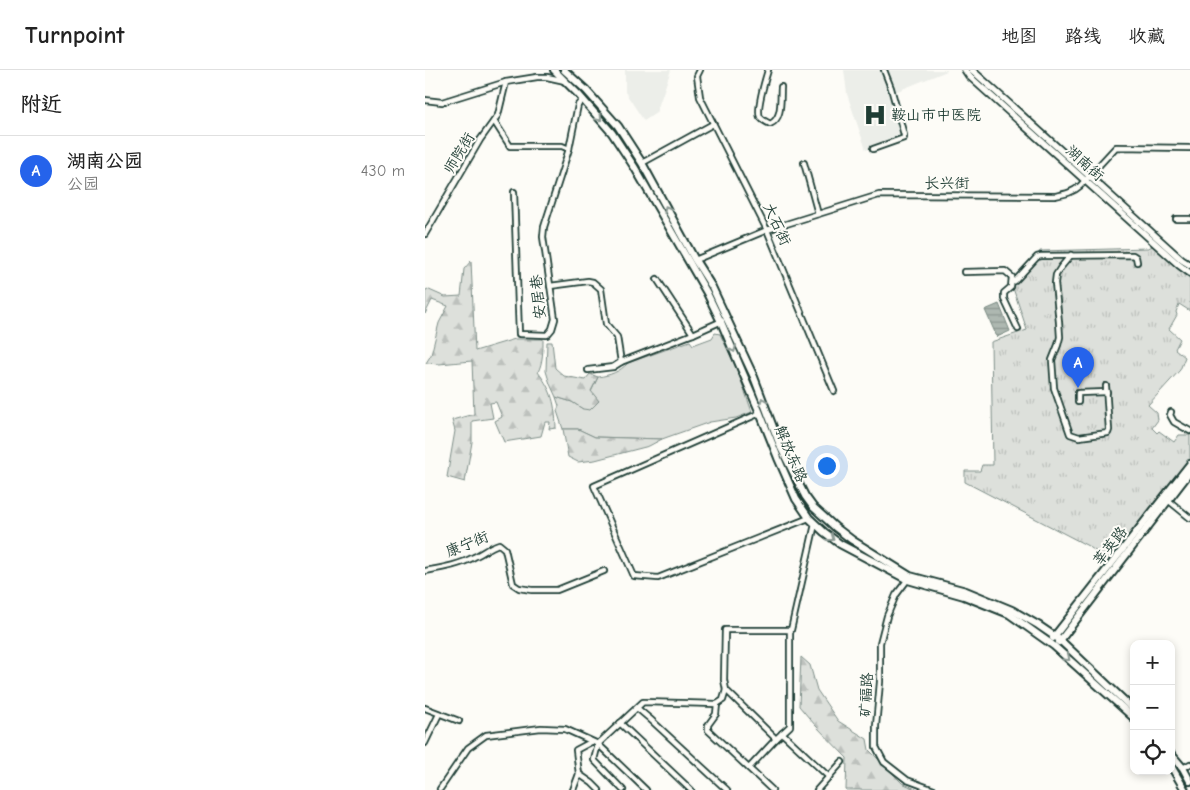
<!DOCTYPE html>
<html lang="zh">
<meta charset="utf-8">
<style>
body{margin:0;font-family:"Comic Neue","LXGW WenKai TC",sans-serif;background:#f2f2f2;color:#222}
.controls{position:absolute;right:15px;bottom:15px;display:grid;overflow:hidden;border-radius:10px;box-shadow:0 2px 8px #0003}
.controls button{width:45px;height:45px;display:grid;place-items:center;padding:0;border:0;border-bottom:1px solid #e0e0e0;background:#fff;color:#222;font:25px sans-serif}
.you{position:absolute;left:401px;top:395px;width:18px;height:18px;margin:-12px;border:4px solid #fff;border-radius:50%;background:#1a73e8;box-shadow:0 0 0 8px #1a73e833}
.badge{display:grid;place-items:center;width:32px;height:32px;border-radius:50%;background:#2563eb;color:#fff;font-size:16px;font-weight:700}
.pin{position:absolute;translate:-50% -41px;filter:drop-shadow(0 1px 2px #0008)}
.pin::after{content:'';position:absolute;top:26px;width:18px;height:15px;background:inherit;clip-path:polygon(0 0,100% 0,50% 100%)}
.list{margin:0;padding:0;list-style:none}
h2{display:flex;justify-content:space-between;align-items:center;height:65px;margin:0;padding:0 20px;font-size:21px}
h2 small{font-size:16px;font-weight:400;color:#767676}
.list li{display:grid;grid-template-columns:32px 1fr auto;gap:15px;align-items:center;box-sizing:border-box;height:70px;padding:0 20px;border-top:1px solid #e0e0e0}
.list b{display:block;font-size:19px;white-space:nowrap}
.list p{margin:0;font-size:16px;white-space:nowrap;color:#767676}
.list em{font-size:16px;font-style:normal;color:#767676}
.icon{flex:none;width:28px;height:28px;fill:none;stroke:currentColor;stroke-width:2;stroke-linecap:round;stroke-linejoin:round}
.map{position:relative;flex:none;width:765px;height:720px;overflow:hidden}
header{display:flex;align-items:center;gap:30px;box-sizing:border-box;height:70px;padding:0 25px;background:#fff;border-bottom:1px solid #e0e0e0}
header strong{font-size:24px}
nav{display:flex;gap:28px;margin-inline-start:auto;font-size:18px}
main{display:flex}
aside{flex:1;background:#fff}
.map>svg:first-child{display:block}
.built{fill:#eceee9}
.green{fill:#dde0db;stroke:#7e8e88}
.forest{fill:url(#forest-firs);stroke:#7e8e88}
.park{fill:url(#park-tufts);stroke:#7e8e88}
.water{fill:url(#water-rules);stroke:#75877f}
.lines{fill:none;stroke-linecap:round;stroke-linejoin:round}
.minor-casing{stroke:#1f3d34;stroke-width:8}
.secondary-casing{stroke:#1f3d34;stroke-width:9}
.primary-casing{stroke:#1f3d34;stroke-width:10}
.minor{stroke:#fdfcf7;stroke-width:4.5}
.secondary{stroke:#fdfcf7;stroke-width:5.5}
.primary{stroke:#fdfcf7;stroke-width:6}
.oneway{stroke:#8e9c96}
.labels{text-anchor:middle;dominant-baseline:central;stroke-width:4;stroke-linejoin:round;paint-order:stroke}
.poi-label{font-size:15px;fill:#1f3d34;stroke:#fdfcf7;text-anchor:start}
.street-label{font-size:15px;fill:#1f3d34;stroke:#fdfcf7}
</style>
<header>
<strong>Turnpoint</strong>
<nav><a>地图</a><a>路线</a><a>收藏</a></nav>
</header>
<main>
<aside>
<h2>附近<small></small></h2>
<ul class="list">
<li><span class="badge">A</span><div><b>湖南公园</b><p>公园</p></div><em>430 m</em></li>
</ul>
</aside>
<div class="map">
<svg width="765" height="720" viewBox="0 0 765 720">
<defs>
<pattern id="forest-firs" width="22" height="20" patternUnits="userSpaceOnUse" patternTransform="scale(1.25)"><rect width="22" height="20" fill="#dde0db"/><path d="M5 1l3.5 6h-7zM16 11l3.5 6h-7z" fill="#bdc1bd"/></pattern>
<pattern id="park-tufts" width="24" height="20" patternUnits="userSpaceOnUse" patternTransform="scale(1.25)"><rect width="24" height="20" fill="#dde0db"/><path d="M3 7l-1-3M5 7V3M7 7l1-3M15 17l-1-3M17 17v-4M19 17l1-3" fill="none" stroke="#bdc1bd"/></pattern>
<pattern id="water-rules" width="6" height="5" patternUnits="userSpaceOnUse" patternTransform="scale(1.25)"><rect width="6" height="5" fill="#aeb8b1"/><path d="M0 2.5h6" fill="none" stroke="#8d9791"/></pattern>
</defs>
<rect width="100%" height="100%" fill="#fdfcf7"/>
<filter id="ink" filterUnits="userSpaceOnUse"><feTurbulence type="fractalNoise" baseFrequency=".02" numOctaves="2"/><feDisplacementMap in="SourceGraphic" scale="10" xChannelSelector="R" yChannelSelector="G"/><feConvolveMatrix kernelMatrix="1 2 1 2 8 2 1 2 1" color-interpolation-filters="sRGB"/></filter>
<g filter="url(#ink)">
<g class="built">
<polygon points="200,0 246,0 231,43 219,51 200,22"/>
<polygon points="419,0 522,0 522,1 465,24 478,66 441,80 422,24"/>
</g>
<path class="green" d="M290 263 295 264 312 299 327 342 311 348 285 352 237 369 170 367 153 359H138L132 341 134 336 131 327 147 332 158 339 173 307C186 305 194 302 203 293L265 271 268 275 287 268Z"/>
<g class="forest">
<path d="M46 191 50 281 90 269H118C118 280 118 292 113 302 128 322 130 334 131 358L124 359 125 352H120L116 366 79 372 70 351 77 347 71 332 65 333 68 348 47 351V372L40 412 22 407 30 361 27 350 49 344 47 291 14 294 1 293 6 285 14 253 23 236 7 230 0 244V222L2 219 20 227 36 226 39 199Z"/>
<polygon points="122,272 127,272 130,298 139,306 160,310 165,304 173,307 166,321 174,331 165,340 158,339 147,332 131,327 125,314 121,301"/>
<polygon points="138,359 153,359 170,367 237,369 224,376 170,390 153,392 143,387"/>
<polygon points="376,587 385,595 392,620 413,651 442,669 444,680 477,713 493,720 421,720 422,688 390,655 374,636"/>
</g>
<polygon class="park" points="728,176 765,208 765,241 754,234 751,242 752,245 744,259 755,269 750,279 760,287 755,300 723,335 732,343 733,350 727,358 732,363 734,361 749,372 754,365 765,365 765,390 684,490 663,476 540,412 540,401 555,401 557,395 568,395 566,272 602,260 587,215 590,214 608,196 615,181 723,178"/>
<polygon class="water" points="574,234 585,261 572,267 560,240"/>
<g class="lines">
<defs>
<g id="minor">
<polyline points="275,0 272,6 275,27 342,160 409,321"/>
<path d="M343 0C340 10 331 39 335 47 338 51 342 52 345 54 358 49 355 29 356 17"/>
<polyline points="0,30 17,32 81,12 112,7 122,7 140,11"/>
<polyline points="69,51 85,76 137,76 144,79"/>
<polyline points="448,79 479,68 479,65 466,18 459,0"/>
<polyline points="217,93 288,54"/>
<polyline points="379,93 393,144"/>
<polyline points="89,122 94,264 122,265 127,259 130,249 118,167 119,157 144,79 153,35 158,29"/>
<polyline points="751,149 765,149"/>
<polyline points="0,164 55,70 73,45 81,12"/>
<polyline points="646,185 636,197 631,205 630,213 634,252 635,267 633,275 627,290 629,318 645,364 654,367 683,363 684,360 681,316"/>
<path d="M270 190 342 160 454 125 630 126C640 124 647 123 655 116L691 77 765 78"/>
<polyline points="539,202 580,201 587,207 586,217 579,223 579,229 593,259"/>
<polyline points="232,209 268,264"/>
<polyline points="587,212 590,211 612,187 616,186 708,185 711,187 712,192"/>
<polyline points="125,216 163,211 168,212 176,219 181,254 192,267 196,292"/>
<polyline points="163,300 188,297 196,292 268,264 297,251"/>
<polyline points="653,332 653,323 682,322"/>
<polyline points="746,342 745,345 749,352 765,361"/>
<polyline points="335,343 169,416 209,506 233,508 384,448"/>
<polyline points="743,430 765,448"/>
<path d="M0 501C16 498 35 495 49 487 58 483 64 477 74 474L80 479 88 514 94 518 107 520H132L179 501"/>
<polyline points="483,509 471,525 462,546 455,573 455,612 451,656 451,677 459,692 482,710 509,720"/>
<polyline points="366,560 300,560 299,610 301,620 351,669 365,656 365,563 366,560 390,454"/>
<polyline points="292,634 291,644 283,655 283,660 347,720"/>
<polyline points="0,638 34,651"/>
<polyline points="212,638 225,649 302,720"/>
<polyline points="195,653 266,720"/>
<polyline points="357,663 404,707"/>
<polyline points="0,673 14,644"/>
<polyline points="173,674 221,720"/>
<polyline points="173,674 169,690 198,720"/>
<polyline points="324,698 351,669"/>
<polyline points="758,698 765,694"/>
<polyline points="154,704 167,713 174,720"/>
<polyline points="15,719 43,678 61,665 116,658 140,659 173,674 218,632 292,634 298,630 301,620"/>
<polyline points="148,720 154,704 151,680 166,672"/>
<polyline points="392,720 417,692"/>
</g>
<g id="secondary">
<polyline points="540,0 544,6 754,195 765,203"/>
<polyline points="547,0 757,190 765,195"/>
</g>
<g id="primary">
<polyline points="129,0 153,24 187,63 210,98 282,223 296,252 335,343 353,388 371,429 384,448 399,462 415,474 483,510 539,526 584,544 629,576 709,648"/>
<polyline points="139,0 161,20 193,56 217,93 270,190 287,217 329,307 356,378 380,426 388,437 410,457 427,470 485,506 541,521 587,540 613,555 635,570 709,640"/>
<polyline points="628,568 765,394"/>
<polyline points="634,572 765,402"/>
<polyline points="746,684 758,698 765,711"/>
<polyline points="746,696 760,720"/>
</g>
</defs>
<use href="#minor" class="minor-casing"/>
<use href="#secondary" class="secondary-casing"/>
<use href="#primary" class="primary-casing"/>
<use href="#minor" class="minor"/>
<use href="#secondary" class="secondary"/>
<use href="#primary" class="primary"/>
</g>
<defs><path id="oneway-chevron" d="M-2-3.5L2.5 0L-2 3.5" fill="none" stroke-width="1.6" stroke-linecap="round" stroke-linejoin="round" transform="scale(1.25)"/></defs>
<g class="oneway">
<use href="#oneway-chevron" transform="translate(174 48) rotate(49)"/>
<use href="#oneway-chevron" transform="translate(242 139) rotate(-119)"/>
<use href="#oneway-chevron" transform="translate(308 279) rotate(67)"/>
<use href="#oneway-chevron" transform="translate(338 331) rotate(-112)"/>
<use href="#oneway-chevron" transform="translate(406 468) rotate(37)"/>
<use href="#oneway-chevron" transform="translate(642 588) rotate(42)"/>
</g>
</g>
<defs>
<symbol id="hospital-bare" viewBox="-9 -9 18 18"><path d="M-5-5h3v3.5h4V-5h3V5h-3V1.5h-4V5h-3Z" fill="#1f3d34" stroke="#fdfcf7" stroke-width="2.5" paint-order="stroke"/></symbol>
</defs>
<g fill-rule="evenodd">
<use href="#hospital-bare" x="434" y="29" width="32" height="32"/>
</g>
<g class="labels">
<g class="poi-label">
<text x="466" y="45">鞍山市中医院</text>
</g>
<g class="street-label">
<text transform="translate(34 83) rotate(-59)">师院街</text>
<text transform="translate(660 93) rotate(42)">湖南街</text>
<text x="522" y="113">长兴街</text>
<text transform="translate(352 154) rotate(65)">大石街</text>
<text transform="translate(113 227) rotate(-96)">安居巷</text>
<text transform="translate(366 384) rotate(67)">解放东路</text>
<text transform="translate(42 474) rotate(-22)">康宁街</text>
<text transform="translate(685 476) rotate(-52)">莘英路</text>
<text transform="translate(441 625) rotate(-87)">矿福路</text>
</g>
</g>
</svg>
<div class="controls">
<button>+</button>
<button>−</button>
<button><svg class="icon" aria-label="locate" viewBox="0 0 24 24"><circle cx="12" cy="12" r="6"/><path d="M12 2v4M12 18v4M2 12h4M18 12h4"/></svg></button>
</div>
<div class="you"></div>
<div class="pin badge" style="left:653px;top:318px">A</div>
</div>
</main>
